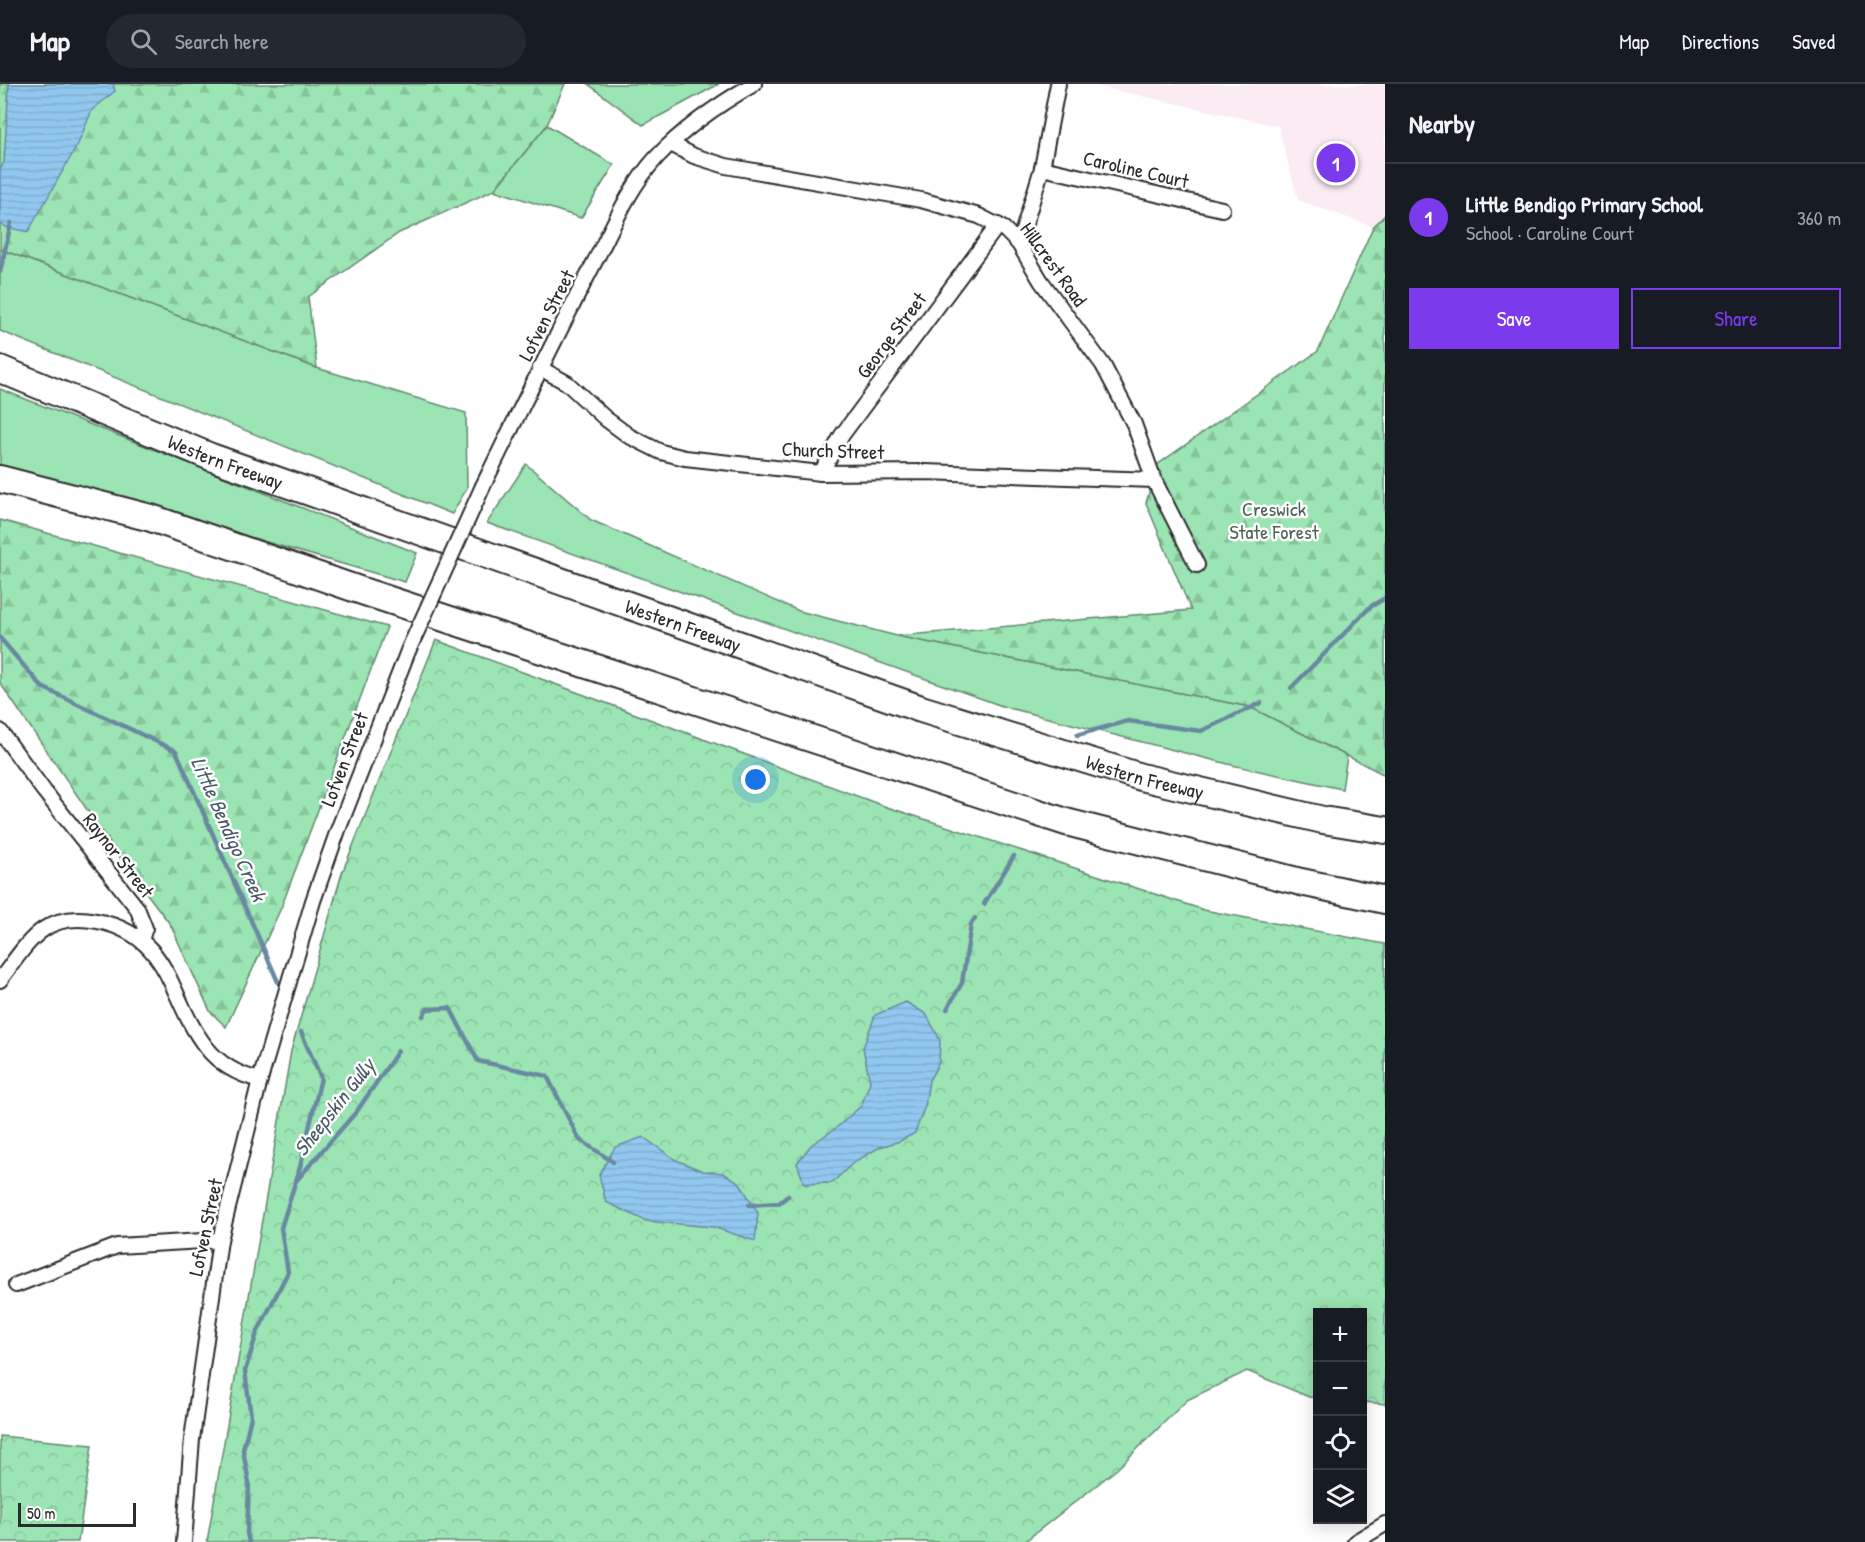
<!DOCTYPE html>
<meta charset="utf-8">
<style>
body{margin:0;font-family:"Patrick Hand",sans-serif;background:#242831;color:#f1f3f6}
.controls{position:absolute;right:18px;bottom:18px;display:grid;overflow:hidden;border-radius:0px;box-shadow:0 3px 15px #0003}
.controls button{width:54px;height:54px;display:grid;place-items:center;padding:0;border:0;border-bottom:2px solid #363941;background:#171b24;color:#f1f3f6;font:30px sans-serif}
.scale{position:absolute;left:18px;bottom:15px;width:118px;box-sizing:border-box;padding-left:6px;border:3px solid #2b2b2b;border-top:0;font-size:16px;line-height:21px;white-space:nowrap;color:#2b2b2b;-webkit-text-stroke:4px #fff;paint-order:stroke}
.you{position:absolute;left:756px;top:696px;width:21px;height:21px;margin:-15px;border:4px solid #fff;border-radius:50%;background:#1a73e8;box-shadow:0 0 0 9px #1a73e833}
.badge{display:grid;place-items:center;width:39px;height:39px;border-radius:50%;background:#7c3aed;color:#fff;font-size:20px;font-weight:700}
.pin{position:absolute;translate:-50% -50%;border:3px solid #fff;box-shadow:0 2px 6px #0006}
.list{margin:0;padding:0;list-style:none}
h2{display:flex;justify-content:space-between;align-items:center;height:78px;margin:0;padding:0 24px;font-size:26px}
h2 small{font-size:20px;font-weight:400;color:#9ea1a6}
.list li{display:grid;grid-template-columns:39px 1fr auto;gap:18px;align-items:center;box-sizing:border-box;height:108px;padding:0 24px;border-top:2px solid #363941}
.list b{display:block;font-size:22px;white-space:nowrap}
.list p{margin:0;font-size:20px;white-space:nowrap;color:#9ea1a6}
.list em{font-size:20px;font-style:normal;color:#9ea1a6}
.actions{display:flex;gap:12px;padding:18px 24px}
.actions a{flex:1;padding:14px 0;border:2px solid #7c3aed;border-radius:0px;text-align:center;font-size:21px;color:#7c3aed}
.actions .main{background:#7c3aed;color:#fff}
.icon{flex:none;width:33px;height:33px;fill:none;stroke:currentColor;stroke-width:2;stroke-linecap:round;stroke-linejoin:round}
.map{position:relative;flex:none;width:1385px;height:1458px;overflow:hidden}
header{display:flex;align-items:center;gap:36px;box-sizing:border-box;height:84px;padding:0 30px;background:#171b24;border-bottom:2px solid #363941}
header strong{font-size:28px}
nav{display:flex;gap:33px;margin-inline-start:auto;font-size:21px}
.search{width:420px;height:54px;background:#242831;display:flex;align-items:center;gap:15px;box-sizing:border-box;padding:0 21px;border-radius:33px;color:#9ea1a6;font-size:22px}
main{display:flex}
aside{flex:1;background:#171b24}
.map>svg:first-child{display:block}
.built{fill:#fbecf4}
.grass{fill:#9be4b3;stroke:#63886f;stroke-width:1.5}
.forest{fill:url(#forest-firs);stroke:#63886f;stroke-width:1.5}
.park{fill:url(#park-crowns);stroke:#63886f;stroke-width:1.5}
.water{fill:url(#water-rules);stroke:#6889a1;stroke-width:1.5}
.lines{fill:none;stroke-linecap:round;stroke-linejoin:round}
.stream{stroke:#6889a1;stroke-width:4.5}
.minor-casing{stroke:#2b2b2b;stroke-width:18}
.motorway-casing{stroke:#2b2b2b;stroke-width:30}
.minor{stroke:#fff;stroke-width:14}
.motorway{stroke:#fff;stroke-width:26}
.minor-bridge-casing{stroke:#2b2b2b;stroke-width:18;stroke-linecap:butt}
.minor-bridge{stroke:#fff;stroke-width:14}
.labels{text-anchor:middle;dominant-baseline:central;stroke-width:5;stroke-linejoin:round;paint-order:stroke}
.street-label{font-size:20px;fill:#2b2b2b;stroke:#fff}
.park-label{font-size:20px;fill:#4d6254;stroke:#fff}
.water-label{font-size:21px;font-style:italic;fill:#4a5a66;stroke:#fff}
</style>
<header>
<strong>Map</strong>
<div class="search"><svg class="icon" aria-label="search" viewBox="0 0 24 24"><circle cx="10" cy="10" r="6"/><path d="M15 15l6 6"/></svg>Search here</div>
<nav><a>Map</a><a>Directions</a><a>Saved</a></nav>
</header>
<main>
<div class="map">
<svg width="1385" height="1458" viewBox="0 0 1385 1458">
<defs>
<pattern id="forest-firs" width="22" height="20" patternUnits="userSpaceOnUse" patternTransform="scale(1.5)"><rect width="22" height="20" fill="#9be4b3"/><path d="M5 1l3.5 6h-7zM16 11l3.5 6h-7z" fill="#86c49a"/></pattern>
<pattern id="park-crowns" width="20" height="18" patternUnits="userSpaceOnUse" patternTransform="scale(1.5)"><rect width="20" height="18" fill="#9be4b3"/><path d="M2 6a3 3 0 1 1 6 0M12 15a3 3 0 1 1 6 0" fill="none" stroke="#86c49a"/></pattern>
<pattern id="water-rules" width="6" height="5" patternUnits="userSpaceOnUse" patternTransform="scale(1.5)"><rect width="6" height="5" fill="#91c8f0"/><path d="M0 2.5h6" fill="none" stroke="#7dacce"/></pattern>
</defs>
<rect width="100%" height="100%" fill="#fff"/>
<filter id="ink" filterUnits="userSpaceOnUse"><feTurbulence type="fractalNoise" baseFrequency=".0167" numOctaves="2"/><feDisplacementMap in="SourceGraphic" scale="12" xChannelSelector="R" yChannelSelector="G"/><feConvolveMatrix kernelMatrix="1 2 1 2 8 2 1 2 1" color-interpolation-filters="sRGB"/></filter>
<g filter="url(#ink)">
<polygon class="built" points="1087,0 1385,0 1385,131 1373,143 1298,116 1278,42"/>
<g class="grass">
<polygon points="588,0 719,0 643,41"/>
<polygon points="547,41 614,81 581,134 494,106"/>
<polygon points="0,165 317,284 466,329 467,404 452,430 0,247"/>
<polygon points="0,305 417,469 405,498 0,381"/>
<polygon points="526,380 591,436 799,527 897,552 1250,623 1347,672 1342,705 1232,681 1005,623 487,439"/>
</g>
<g class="forest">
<polygon points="0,0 565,0 547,41 494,106 399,149 308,213 317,284 0,165"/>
<polygon points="1385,131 1385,691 1250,623 897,552 1191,526 1146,419 1157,381 1318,267 1373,143"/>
<polygon points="0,436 387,543 281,824 226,943 210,927 170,840 125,781 0,599"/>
</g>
<g class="park">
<polygon points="436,556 884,722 1204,826 1385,860 1385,1320 1363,1318 1362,1228 1318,1228 1317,1314 1309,1313 1247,1287 1187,1316 1117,1385 1024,1458 207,1458 291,967 342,789"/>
<polygon points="0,1352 92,1361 78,1458 0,1458"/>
</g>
<g class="water">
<polygon points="9,0 113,0 115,7 92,26 78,60 28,148 6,143 0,139 0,86 4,78"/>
<polygon points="906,918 926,930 940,956 939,979 929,996 925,1022 915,1049 900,1057 880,1063 854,1078 832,1099 804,1100 797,1079 811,1061 836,1044 861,1022 870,998 863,964 875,931"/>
<polygon points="643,1053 676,1076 703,1087 723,1089 739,1098 758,1129 755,1157 713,1143 646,1137 606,1118 599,1091 615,1063"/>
</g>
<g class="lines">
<g class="stream">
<polyline points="0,188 11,139"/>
<polyline points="0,554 42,603 176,667 279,900"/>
<polyline points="1291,604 1370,523 1385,514"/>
<polyline points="1077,651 1128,637 1201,647 1261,619"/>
<polyline points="984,820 1014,772"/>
<polyline points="947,925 962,899 971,840 975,834"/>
<polyline points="423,932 427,925 450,924 478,977 547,992 579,1055 613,1078"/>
<polyline points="296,1097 357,1027 398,967"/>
<polyline points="749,1121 779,1119 788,1112"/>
<polyline points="249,1458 247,1449 249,1399 243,1366 251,1333 245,1287 257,1249 288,1188 281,1144 300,1083 321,994 301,948"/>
</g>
<defs>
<g id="minor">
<polyline points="671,60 694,72 726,82 921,116 979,132 1004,145 1019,160 1041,197 1103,281 1134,340 1154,396 1197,481"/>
<polyline points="1042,84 1222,125"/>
<polyline points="1019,160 1042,84 1058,0"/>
<polyline points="540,284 567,299 606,335 629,352 661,368 685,374 821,389 925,388 1154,396"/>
<polyline points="821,389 842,351 998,141"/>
<path d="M483 402C519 328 555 254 593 181 612 145 628 105 656 74 683 45 719 20 754 0"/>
<polyline points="0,647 44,707 137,824 145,844 141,856"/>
<path d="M0 896C28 859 44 826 97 837 173 852 168 915 206 963 220 981 239 991 260 996"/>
<polyline points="16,1201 117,1162 220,1156"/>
<polyline points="184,1458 192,1355 220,1156 260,996 313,817 338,746 408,567"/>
<polyline points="1355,1458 1385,1440"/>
</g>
<g id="motorway">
<path id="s1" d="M0 285 211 373 921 625 1141 693 1323 736 1385 746"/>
<polyline points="0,395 151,434 365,508 1066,738 1301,798 1385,816"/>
</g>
</defs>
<use href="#minor" class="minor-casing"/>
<use href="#motorway" class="motorway-casing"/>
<use href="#minor" class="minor"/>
<use href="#motorway" class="motorway"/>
<defs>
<polyline id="minor-bridge" points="408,567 483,402"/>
</defs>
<use href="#minor-bridge" class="minor-bridge-casing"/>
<use href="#minor-bridge" class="minor-bridge"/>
</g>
</g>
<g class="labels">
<g class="street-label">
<text transform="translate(1136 85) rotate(13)">Caroline Court</text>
<text transform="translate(1054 180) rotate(54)">Hillcrest Road</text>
<text transform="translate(546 231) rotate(-63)">Lofven Street</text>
<text transform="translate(891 251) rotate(-53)">George Street</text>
<text transform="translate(833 366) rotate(2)">Church Street</text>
<text stroke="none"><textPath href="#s1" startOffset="244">Western Freeway</textPath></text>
<text stroke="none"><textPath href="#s1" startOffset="730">Western Freeway</textPath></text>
<text transform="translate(344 675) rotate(-69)">Lofven Street</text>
<text stroke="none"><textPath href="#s1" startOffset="1216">Western Freeway</textPath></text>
<text transform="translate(119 771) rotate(52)">Raynor Street</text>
<text transform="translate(205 1143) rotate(-78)">Lofven Street</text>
</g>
<g class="park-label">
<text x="1274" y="424">Creswick<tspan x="1274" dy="23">State Forest</tspan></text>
</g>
<g class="water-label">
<text transform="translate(229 745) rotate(66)">Little Bendigo Creek</text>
<text transform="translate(334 1023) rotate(-52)">Sheepskin Gully</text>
</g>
</g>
</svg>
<div class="controls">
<button>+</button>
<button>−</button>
<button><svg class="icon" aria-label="locate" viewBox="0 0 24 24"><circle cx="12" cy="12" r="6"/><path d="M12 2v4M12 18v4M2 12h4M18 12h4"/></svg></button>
<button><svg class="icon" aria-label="layers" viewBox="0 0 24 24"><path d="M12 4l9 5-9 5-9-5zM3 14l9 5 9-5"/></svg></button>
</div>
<div class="scale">50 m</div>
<div class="you"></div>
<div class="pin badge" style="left:1336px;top:79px">1</div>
</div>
<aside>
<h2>Nearby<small></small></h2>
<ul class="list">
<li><span class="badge">1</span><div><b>Little Bendigo Primary School</b><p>School · Caroline Court</p></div><em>360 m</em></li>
</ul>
<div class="actions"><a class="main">Save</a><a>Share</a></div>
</aside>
</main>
